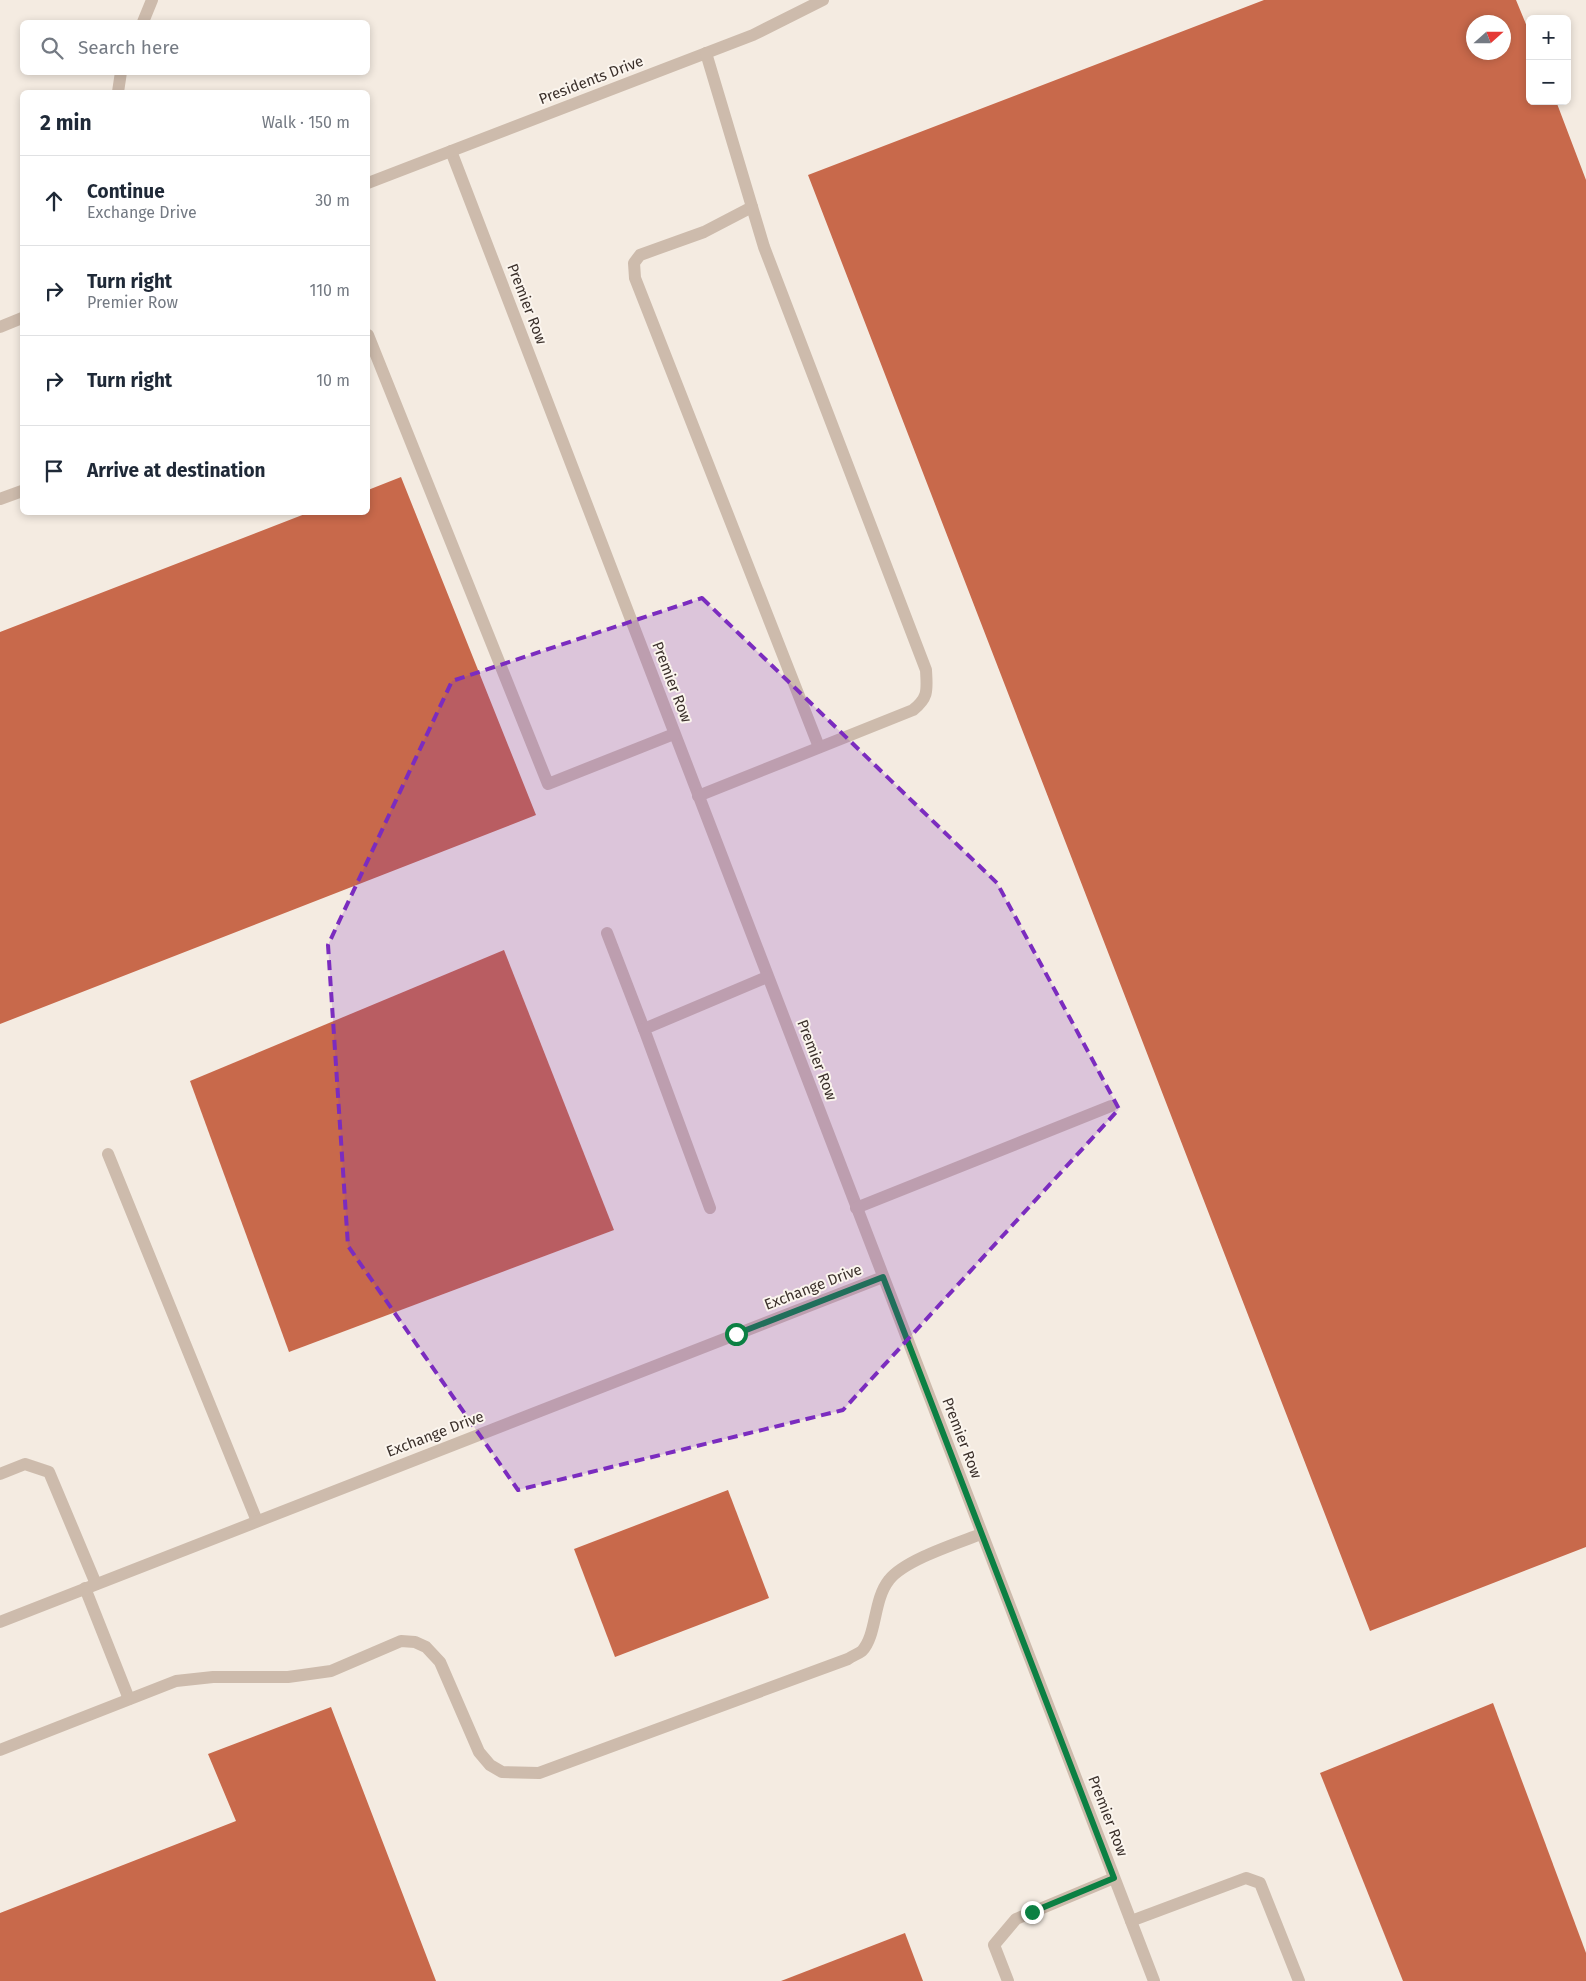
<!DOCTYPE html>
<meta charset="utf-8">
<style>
body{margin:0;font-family:"Fira Sans",sans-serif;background:#f2f2f3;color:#1f2937}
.controls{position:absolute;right:15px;top:15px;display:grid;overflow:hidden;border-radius:8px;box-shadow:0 2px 8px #0003}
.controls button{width:45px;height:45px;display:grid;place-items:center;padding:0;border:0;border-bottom:1px solid #e0e1e3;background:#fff;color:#1f2937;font:25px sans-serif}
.compass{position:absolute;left:1466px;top:15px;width:45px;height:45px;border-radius:50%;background:#fff;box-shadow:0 2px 8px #0003;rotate:69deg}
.stop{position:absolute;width:15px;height:15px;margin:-11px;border:4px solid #0b8043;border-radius:50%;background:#fff}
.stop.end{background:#0b8043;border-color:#fff;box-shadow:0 1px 5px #0008}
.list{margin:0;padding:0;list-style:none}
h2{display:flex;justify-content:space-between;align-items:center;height:65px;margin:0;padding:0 20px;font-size:21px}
h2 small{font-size:16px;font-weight:400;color:#747a83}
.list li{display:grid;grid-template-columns:32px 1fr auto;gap:15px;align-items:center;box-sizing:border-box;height:90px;padding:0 20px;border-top:1px solid #e0e1e3}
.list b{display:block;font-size:19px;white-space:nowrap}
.list p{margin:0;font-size:16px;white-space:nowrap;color:#747a83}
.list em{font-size:16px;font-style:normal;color:#747a83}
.icon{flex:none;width:28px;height:28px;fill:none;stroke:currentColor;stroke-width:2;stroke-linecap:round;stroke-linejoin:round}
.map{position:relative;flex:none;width:1586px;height:1981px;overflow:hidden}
.search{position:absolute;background:#fff;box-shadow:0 2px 8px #0003;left:20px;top:20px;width:350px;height:55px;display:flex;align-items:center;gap:12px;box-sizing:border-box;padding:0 18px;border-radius:8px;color:#747a83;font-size:19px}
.panel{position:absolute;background:#fff;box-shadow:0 2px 8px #0003;left:20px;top:90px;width:350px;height:425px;border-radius:8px}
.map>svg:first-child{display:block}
.building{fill:#c8694b;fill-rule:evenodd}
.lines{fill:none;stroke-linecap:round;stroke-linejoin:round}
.minor{stroke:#cdbbac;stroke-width:12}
.route{stroke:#0b8043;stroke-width:6}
.marked{fill:#7b2cbf;fill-opacity:0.2;stroke:#7b2cbf;stroke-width:4;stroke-dasharray:10 6;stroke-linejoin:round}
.labels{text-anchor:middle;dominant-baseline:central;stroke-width:4;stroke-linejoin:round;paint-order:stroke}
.street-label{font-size:15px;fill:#3b302b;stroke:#fbf5ee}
</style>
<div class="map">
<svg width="1586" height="1981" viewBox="0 0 1586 1981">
<rect width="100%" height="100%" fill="#f4ebe1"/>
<g class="building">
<path d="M1264 0H1516L1530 34V101H1556L1586 180V1547L1370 1631 808 175ZM1474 22H1504V52H1474Z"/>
<polygon points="401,477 536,815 0,1024 0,632 310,512 368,512 368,490"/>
<polygon points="504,950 614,1230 289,1352 190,1081"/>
<polygon points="728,1490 769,1598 615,1657 574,1549"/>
<polygon points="1493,1703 1586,1953 1586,1981 1403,1981 1320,1773"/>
<polygon points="331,1707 436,1981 0,1981 0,1913 236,1821 208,1754"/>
<polygon points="905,1933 923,1981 781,1981"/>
</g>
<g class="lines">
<g class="minor">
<polyline points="143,22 152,0"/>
<polyline points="118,92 121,72"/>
<polyline points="451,151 1154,1981"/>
<polyline points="368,183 753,35 823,0"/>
<polyline points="752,207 704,232 640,255 634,263 635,278 819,747"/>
<polyline points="0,327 22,318"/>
<polyline points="368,335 548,784 674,734"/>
<polyline points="0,499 22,491"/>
<path d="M698 796 913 710C929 697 927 690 926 670L764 247 706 53"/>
<polyline points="607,933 644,1029"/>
<polyline points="108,1154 257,1521"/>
<polyline points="710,1208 644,1029 767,977"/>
<polyline points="856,1208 1111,1106"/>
<polyline points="0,1474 25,1464 49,1472 96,1584"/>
<polyline points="85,1588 129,1699"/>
<polyline points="0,1622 883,1277"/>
<path d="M0 1750 176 1681 213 1677H288L331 1671 401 1641 415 1642 426 1647 440 1662 479 1752 490 1765 502 1772 539 1773 848 1659C852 1656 858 1654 862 1651 877 1635 873 1600 889 1580 904 1560 958 1543 981 1534"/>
<polyline points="1131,1921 1246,1878 1260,1883 1299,1981"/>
<polyline points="1008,1981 994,1945 1016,1919 1114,1878"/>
</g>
</g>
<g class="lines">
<polyline class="route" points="736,1334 883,1277 1114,1878 1032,1912"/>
</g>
<path class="marked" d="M702 598 997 883 1119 1109 843 1410 518 1490 348 1246 328 945 452 681Z"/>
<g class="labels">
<g class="street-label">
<text transform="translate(591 80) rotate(-21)">Presidents Drive</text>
<text transform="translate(527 304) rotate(69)">Premier Row</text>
<text transform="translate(672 682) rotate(69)">Premier Row</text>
<text transform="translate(817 1060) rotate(69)">Premier Row</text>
<text transform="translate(813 1287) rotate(-21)">Exchange Drive</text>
<text transform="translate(435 1434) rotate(-21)">Exchange Drive</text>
<text transform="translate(962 1438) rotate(69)">Premier Row</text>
<text transform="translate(1108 1816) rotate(69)">Premier Row</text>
</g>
</g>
</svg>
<div class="controls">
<button>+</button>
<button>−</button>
</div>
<svg class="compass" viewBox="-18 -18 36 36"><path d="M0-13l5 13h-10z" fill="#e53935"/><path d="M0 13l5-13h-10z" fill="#747a83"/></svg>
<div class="stop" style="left:736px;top:1334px"></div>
<div class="stop end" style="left:1032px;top:1912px"></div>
<div class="search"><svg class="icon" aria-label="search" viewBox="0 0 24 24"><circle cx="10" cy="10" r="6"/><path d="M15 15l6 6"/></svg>Search here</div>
<section class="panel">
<h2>2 min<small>Walk · 150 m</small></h2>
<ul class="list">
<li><svg class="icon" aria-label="ahead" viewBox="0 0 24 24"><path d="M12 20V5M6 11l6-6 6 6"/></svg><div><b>Continue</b><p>Exchange Drive</p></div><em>30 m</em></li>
<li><svg class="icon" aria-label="right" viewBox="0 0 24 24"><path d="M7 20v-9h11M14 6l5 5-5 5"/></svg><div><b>Turn right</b><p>Premier Row</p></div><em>110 m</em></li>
<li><svg class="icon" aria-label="right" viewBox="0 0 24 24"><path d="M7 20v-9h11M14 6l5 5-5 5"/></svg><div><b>Turn right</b></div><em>10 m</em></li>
<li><svg class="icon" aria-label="arrive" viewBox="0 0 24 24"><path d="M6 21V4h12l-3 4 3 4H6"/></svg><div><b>Arrive at destination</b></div></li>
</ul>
</section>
</div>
